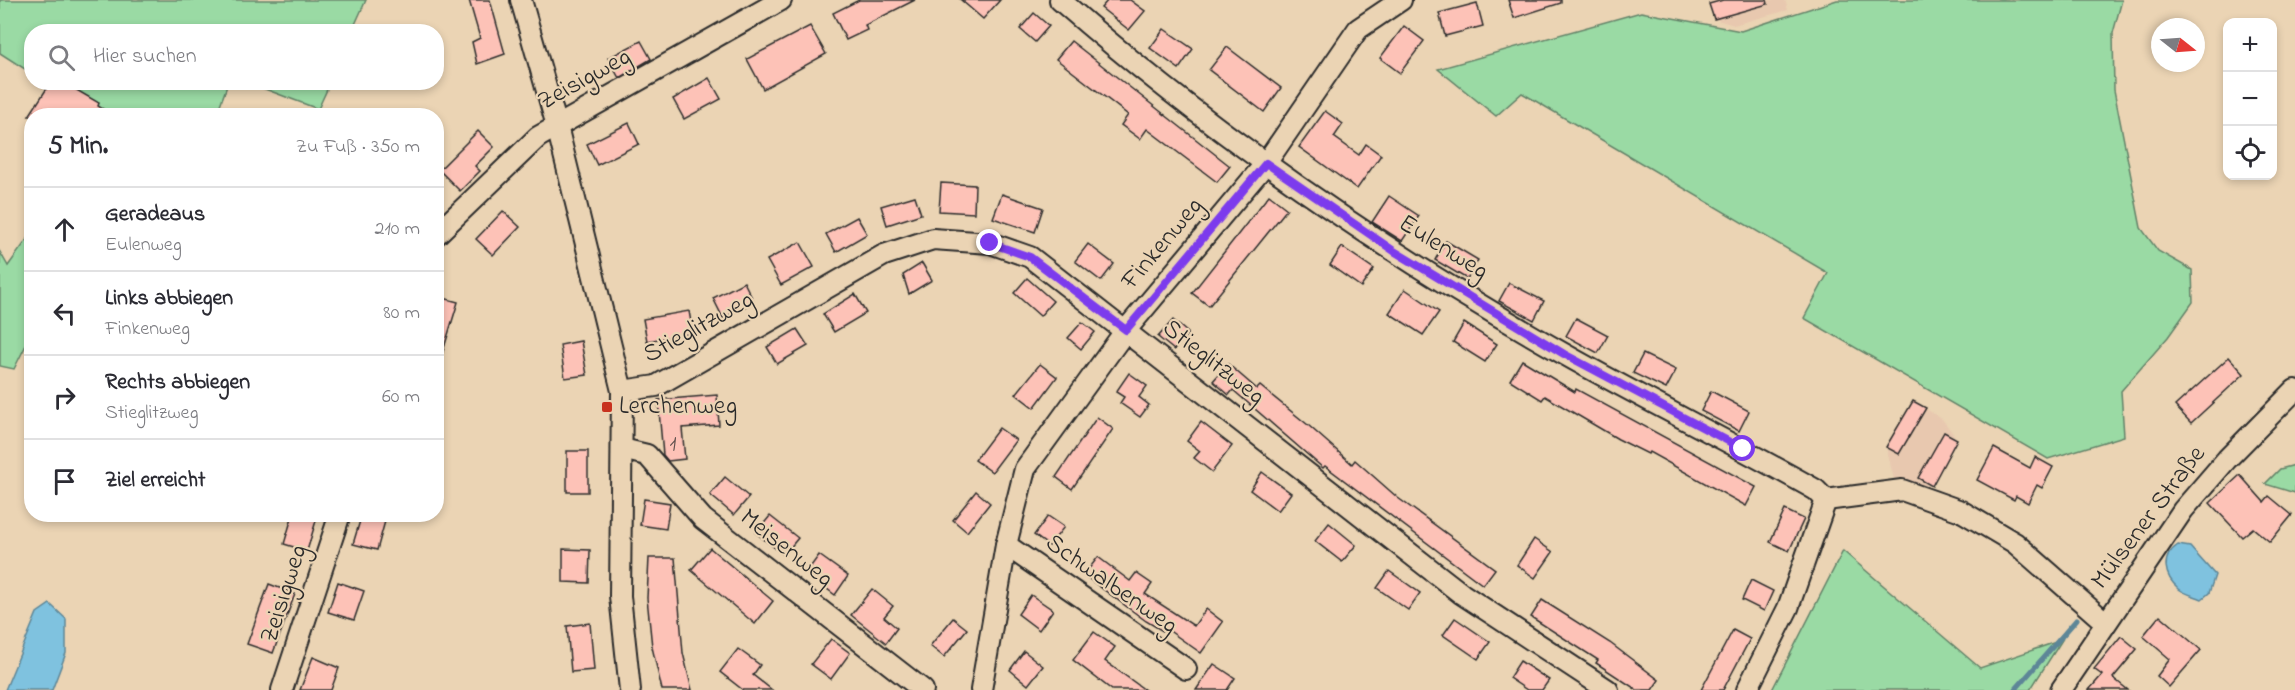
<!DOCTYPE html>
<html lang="de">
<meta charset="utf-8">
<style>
body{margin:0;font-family:"Indie Flower",sans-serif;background:#f7f7f7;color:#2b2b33}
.controls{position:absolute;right:18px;top:18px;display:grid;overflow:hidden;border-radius:12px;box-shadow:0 3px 9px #0003}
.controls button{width:54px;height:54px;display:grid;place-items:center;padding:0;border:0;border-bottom:2px solid #e1e1e2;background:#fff;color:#2b2b33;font:30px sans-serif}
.compass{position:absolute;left:2151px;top:18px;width:54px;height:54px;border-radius:50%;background:#fff;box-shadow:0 3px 9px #0003;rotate:107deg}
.stop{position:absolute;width:18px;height:18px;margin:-14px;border:4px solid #7c3aed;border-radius:50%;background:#fff}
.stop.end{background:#7c3aed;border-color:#fff;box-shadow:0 2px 6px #0008}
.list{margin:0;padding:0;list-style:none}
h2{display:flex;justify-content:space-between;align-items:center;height:78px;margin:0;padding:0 24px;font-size:26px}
h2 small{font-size:20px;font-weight:400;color:#7c7c81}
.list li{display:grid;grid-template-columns:39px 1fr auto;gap:18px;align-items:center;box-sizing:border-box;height:84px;padding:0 24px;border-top:2px solid #e1e1e2}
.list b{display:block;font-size:22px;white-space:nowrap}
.list p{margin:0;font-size:20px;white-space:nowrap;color:#7c7c81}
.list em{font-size:20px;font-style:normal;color:#7c7c81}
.icon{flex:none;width:33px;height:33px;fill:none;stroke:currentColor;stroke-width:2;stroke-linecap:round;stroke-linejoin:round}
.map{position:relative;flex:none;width:2295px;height:690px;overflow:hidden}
.search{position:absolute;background:#fff;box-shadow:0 3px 9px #0003;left:24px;top:24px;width:420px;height:66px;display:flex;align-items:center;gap:15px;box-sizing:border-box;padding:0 21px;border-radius:24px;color:#7c7c81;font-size:22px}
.panel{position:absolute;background:#fff;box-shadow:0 3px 9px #0003;left:24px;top:108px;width:420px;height:414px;border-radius:24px}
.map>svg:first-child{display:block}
.built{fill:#e8c8af}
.green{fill:#9adaa4;stroke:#628268;stroke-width:1.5}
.water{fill:#7fc2df;stroke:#5d8697;stroke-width:1.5}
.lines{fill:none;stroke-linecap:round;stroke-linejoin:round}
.stream{stroke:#5d8697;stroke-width:5}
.building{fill:#fdc2b7;stroke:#2b2b2b;stroke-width:1.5}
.minor-casing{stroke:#2b2b2b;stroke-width:24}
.minor{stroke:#ebd4b4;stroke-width:20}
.route{stroke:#7c3aed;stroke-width:8}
.poi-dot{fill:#c8321e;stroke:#ebd4b4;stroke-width:2}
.labels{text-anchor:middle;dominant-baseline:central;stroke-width:4.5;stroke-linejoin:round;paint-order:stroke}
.number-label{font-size:22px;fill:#60514e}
.street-label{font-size:26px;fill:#2b2b2b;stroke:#ebd4b4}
.poi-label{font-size:26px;fill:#2b2b2b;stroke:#ebd4b4;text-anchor:start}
</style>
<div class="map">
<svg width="2295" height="690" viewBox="0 0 2295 690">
<rect width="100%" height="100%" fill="#ebd4b4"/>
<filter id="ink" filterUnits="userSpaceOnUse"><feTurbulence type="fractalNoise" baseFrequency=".0167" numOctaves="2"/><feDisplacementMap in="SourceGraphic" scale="12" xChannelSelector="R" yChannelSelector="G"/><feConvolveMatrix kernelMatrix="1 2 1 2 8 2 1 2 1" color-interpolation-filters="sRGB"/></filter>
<g filter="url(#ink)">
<g class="built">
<polygon points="1708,0 1785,0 1788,10 1734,25 1714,19"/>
<polygon points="1913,401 1942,419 1957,439 1932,486 1895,483 1886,447"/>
</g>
<g class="green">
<polygon points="0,0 366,0 352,31 32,32 31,73 0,53"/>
<polygon points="1837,0 2122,0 2113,33 2114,90 2141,228 2158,251 2192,270 2193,302 2168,337 2121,391 2124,436 2048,459 1804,318 1828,273 1522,93 1496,116 1438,69 1641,12 1741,31"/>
<polygon points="46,83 228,83 216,116 96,115"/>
<polygon points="249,83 330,83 318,109"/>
<polygon points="31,234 31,335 14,369 0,366 0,252 8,266"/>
<polygon points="2295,465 2295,493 2265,484 2280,469"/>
<polygon points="1843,551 1980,668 2062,640 2030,690 1772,690"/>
</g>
<g class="water">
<path d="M2178 545 2190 547 2215 575 2209 593 2202 599C2195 596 2185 594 2179 589 2164 576 2160 557 2178 545Z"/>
<polygon points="50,604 66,619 66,653 52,690 5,690 37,613"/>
</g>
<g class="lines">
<polyline class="stream" points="2015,690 2077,619"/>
</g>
<g class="building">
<polygon points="469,0 490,0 505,54 477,64 472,42 480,38"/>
<polygon points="859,0 915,0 865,25 867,30 846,40 833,13"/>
<polygon points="961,0 1000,0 983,19"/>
<polygon points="1108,0 1130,0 1145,11 1129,30 1101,8"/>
<polygon points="1508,0 1561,0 1561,3 1514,18"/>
<polygon points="1723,0 1767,0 1768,4 1714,19 1709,4"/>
<polygon points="1477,3 1483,26 1445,36 1439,13"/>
<polygon points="1034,13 1049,26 1035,42 1020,29"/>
<polygon points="810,26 826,54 763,89 747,59"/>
<polygon points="1404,26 1424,41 1400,73 1380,58"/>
<polygon points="1164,29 1193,49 1179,69 1150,48"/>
<polygon points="641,41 651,59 619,78 608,58"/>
<polygon points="1071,41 1230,166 1217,182 1147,129 1140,139 1121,125 1128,115 1056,59"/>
<polygon points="1227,47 1281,88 1264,112 1209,70"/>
<polygon points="709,78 721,99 684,119 673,99"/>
<polygon points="51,82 63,82 99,103 98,106 114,116 29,116"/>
<polygon points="1325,111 1343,124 1334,137 1359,155 1366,144 1381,155 1357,189 1299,147"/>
<polygon points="629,123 639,144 597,165 587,144"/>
<polygon points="478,131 494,147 475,166 480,171 460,191 439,170"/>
<polygon points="941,183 975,185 974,213 939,211"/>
<polygon points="1002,194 1043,208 1035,232 993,218"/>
<polygon points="1269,195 1287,209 1209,306 1192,293"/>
<polygon points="915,196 921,214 887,225 881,206"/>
<polygon points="1389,196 1419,216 1402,241 1372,222"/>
<polygon points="503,211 520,227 493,255 476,239"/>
<polygon points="857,217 867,234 836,252 826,234"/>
<polygon points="1446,241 1478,260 1467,279 1435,260"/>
<polygon points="800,242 814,267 781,285 767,260"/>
<polygon points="1088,244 1114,264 1101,281 1075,261"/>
<polygon points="1342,247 1374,269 1361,287 1330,265"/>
<polygon points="922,263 932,280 909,294 903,275"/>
<polygon points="1027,278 1053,301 1040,316 1014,293"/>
<polygon points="744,282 754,302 723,318 713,298"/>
<polygon points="1509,283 1544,301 1534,320 1499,301"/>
<polygon points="1405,289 1439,312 1423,335 1389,313"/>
<polygon points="855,294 866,313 834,332 823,314"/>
<polygon points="436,296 458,302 440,361 436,360"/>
<polygon points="689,311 693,333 647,341 643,319"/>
<polygon points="1576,318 1608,335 1598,353 1566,336"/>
<polygon points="1173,320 1188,333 1174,350 1158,337"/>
<polygon points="1082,322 1095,332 1081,349 1068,338"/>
<polygon points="1464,323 1497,344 1485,362 1453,342"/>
<polygon points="797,329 808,346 777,364 767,347"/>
<polygon points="581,341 587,375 565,378 560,345"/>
<polygon points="1643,354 1676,370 1666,389 1633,373"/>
<polygon points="2229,357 2244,374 2191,423 2175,406"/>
<polygon points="1522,360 1575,392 1576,389 1756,487 1746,506 1649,452 1648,454 1618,439 1545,396 1542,400 1510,380"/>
<polygon points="1040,364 1057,377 1034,408 1016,394"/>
<polygon points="1228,364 1257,389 1260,386 1308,425 1352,464 1355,460 1398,498 1495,569 1483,585 1325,466 1323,468 1233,390 1229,395 1213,381"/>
<polygon points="1129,373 1147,386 1139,397 1149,405 1140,417 1120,403 1124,397 1116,392"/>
<polygon points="1711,391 1749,411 1739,431 1701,411"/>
<polygon points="717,395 719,425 682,428 685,459 668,461 663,455 658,400"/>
<polygon points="1913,401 1926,408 1899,454 1886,447"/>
<polygon points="1097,417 1113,429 1072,489 1056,477"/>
<polygon points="1201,422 1232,446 1212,472 1194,458 1200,451 1187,441"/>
<polygon points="999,428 1016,440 992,472 975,460"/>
<polygon points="1944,432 1957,439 1932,486 1918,478"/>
<polygon points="1994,448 2030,468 2035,457 2053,467 2042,488 2037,485 2028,503 2016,496 2014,500 1977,480"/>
<rect x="567" y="451" width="21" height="41"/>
<polygon points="1262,472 1291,493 1278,511 1250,490"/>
<polygon points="2240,475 2264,502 2269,496 2292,515 2270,542 2253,528 2242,537 2210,503"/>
<polygon points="725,477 749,497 734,515 710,495"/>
<polygon points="976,491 990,503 967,532 953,520"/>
<polygon points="644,499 670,503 666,529 640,525"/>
<polygon points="1785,510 1804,519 1789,551 1770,542"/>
<polygon points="293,514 318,514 307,551 284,544"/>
<polygon points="362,514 387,514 377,550 353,544"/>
<polygon points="770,516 798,538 784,555 756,533"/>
<polygon points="1048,516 1064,527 1049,546 1034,535"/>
<polygon points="1329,523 1356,545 1342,562 1315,541"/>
<polygon points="1534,539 1553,552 1535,578 1517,565"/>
<polygon points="710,548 773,601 755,624 691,570"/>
<polygon points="563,549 590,550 589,583 563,582"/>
<polygon points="819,555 848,576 835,595 806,573"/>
<polygon points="1098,557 1130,581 1136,573 1152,584 1145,594 1194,626 1206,609 1223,622 1201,653 1168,630 1166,633 1146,621 1084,575"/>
<polygon points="649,558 675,558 683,653 692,690 662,690 652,647 647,598"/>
<polygon points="1389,571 1420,593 1408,610 1377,588"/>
<polygon points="1751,580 1773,591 1764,611 1742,600"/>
<polygon points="338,582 364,591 354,620 328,612"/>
<polygon points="269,584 295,594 273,653 247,644"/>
<polygon points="872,589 893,606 884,617 897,628 886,643 851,615"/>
<polygon points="1031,595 1053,610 1039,630 1018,614"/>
<polygon points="1542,600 1610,643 1659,680 1652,690 1637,690 1596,663 1598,660 1531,617"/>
<polygon points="2160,615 2201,650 2169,687 2157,676 2170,659 2143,636"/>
<polygon points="953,618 967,629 944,657 930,646"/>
<polygon points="1455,618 1490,642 1478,659 1443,635"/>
<polygon points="590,623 594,670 571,672 567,626"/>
<polygon points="1733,630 1750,639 1723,690 1701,690"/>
<polygon points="1094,632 1115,647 1105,661 1145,690 1112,690 1073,660"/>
<polygon points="2121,636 2137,649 2113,678 2128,690 2089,690 2102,675 2094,669"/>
<polygon points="831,639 850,653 831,679 811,664"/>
<polygon points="738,649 760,665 753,675 772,690 743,690 720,672"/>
<polygon points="1024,651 1043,666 1028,685 1010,670"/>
<polygon points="313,657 339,668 331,690 300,690"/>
<polygon points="1520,661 1549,680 1542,690 1527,690 1509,678"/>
<polygon points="1214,664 1235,678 1227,690 1196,690"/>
</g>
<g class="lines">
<defs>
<g id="minor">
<polyline points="521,0 557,126 622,391 620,596 630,690"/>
<path d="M1060 0C1214 135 1386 253 1564 354 1647 401 1733 443 1816 490L1826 500"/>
<polyline points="436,235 538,137 781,0"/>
<polyline points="622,391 656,386 884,255 933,239 990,243 1030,257 1462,594 1608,690"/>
<polyline points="622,449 647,455 703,519 923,690"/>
<polyline points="1826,500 1902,490 1961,511 2015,543 2105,622"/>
<polyline points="1006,545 1186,669"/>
<polyline points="282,690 340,514"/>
<polyline points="981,690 1006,545 1025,469 1126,330 1266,163 1358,29 1401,0"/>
<polyline points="1747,690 1788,608 1826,500"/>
<polyline points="2061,690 2183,510 2227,459 2295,390"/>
</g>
</defs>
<use href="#minor" class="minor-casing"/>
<use href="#minor" class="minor"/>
</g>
</g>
<g class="lines" filter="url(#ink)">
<polyline class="route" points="990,243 1030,257 1126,330 1266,163 1394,251 1564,354 1743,449"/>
</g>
<rect class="poi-dot" x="601" y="401" width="12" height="12" rx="3"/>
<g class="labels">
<g class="number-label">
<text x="673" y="445">1</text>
</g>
<g class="street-label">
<text transform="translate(585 80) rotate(-29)">Zeisigweg</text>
<text transform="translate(1163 244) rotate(-50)">Finkenweg</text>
<text transform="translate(1443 248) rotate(32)">Eulenweg</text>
<text transform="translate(699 328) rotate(-29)">Stieglitzweg</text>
<text transform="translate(1213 363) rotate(38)">Stieglitzweg</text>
<text transform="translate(2149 518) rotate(-53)">Mülsener Straße</text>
<text transform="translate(786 549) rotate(38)">Meisenweg</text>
<text transform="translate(1111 585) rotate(35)">Schwalbenweg</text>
<text transform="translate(285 594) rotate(-72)">Zeisigweg</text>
</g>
<g class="poi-label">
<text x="619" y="407">Lerchenweg</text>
</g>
</g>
</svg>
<div class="controls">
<button>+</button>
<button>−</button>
<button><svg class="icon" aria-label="locate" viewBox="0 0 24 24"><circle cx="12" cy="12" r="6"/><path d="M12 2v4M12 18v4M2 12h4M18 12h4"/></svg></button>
</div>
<svg class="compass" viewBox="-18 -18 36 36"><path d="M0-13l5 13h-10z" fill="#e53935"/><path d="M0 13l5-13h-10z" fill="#7c7c81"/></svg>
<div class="stop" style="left:1743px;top:449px"></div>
<div class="stop end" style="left:990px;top:243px"></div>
<div class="search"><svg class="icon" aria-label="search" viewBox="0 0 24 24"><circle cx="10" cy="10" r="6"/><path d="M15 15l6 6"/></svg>Hier suchen</div>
<section class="panel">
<h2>5 Min.<small>Zu Fuß · 350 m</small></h2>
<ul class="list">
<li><svg class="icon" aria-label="ahead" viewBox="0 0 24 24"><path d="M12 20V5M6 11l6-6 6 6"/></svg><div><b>Geradeaus</b><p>Eulenweg</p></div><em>210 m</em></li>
<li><svg class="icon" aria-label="left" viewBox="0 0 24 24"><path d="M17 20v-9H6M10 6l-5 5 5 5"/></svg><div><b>Links abbiegen</b><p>Finkenweg</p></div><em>80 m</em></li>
<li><svg class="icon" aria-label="right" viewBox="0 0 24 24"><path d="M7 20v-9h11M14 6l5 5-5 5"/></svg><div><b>Rechts abbiegen</b><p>Stieglitzweg</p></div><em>60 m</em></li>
<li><svg class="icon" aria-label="arrive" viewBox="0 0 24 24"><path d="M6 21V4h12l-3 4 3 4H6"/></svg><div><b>Ziel erreicht</b></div></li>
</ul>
</section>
</div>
